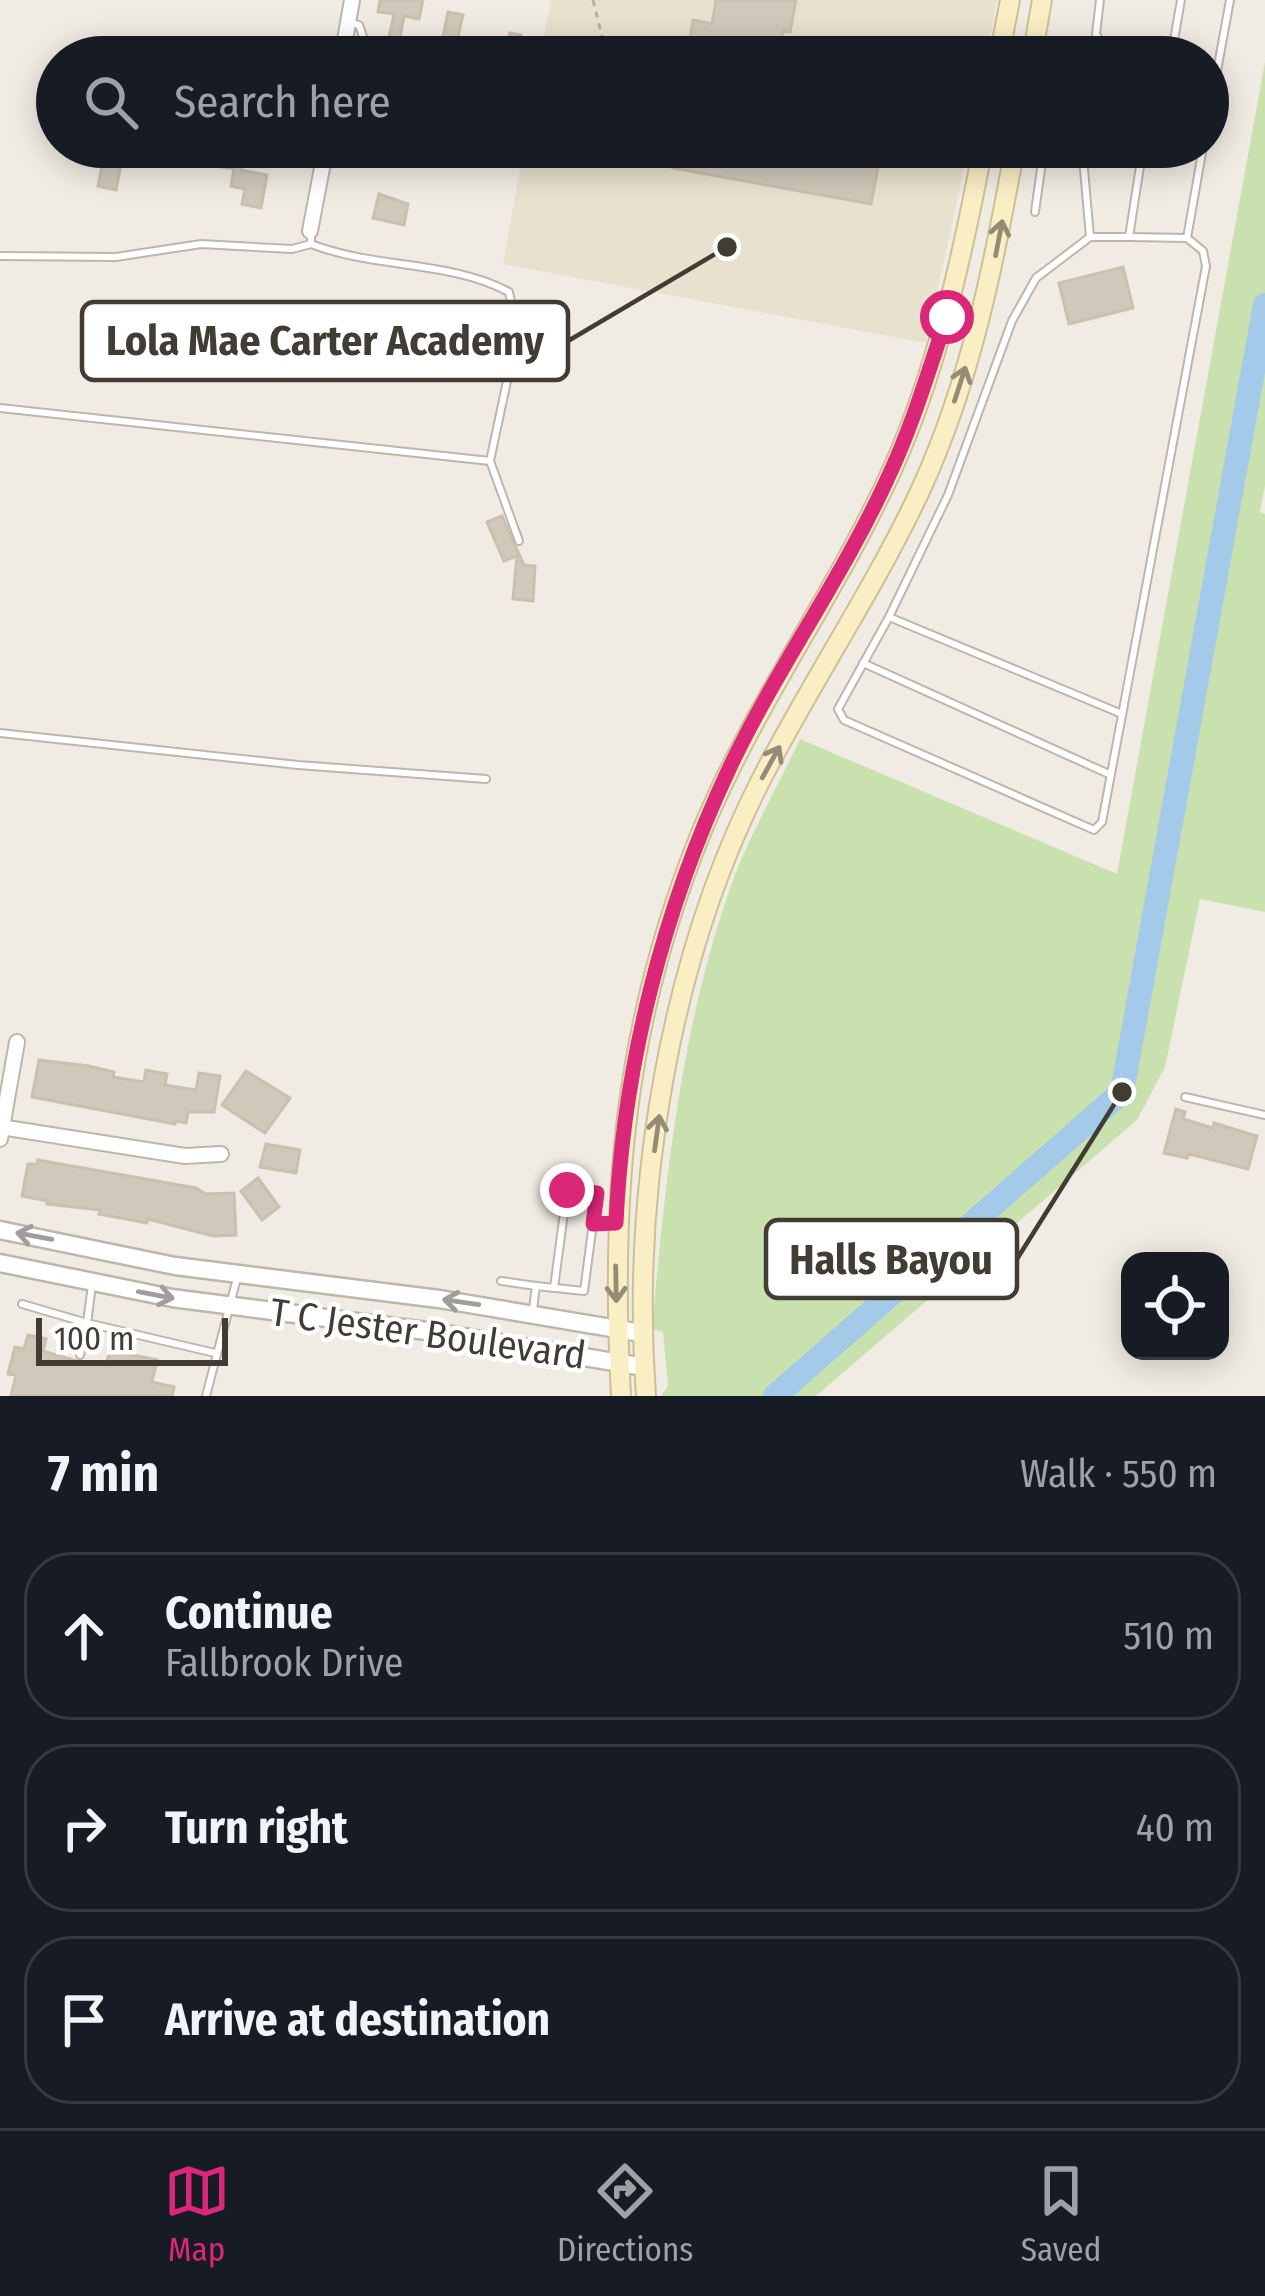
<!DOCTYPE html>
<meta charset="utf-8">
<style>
body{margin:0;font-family:"Fira Sans Condensed",sans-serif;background:#242831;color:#f1f3f6}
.controls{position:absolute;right:36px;bottom:36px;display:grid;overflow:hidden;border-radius:24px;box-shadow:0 6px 30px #0003}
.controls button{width:108px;height:108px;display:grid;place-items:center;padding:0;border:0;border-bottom:3px solid #363941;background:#171b24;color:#f1f3f6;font:60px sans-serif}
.scale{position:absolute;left:36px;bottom:30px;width:192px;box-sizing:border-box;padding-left:12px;border:6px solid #413c34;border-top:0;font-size:33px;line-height:42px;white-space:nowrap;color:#413c34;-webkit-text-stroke:9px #fff;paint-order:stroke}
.stop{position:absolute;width:36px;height:36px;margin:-27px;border:9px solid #db2777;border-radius:50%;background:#fff}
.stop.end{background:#db2777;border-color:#fff;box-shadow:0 3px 12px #0008}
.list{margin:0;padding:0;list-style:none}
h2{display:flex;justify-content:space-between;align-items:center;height:156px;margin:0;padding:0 48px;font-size:51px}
h2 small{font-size:39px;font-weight:400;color:#9ea1a6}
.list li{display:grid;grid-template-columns:78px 1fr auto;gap:36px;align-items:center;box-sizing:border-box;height:168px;margin:0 24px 24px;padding:0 24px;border:3px solid #363941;border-radius:48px}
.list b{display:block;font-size:45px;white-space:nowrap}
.list p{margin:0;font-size:39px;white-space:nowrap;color:#9ea1a6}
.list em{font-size:39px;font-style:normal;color:#9ea1a6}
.icon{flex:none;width:66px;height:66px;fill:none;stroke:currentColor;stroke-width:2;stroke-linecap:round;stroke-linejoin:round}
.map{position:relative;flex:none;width:1265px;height:1396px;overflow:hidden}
.search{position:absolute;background:#171b24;box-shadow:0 6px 30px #0003;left:36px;right:36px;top:36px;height:132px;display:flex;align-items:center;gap:30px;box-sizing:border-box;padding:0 42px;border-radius:66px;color:#9ea1a6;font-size:45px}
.sheet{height:732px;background:#171b24}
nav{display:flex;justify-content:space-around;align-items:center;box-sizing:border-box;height:168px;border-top:3px solid #363941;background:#171b24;font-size:33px;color:#9ea1a6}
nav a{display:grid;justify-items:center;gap:6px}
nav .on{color:#db2777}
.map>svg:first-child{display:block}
.education{fill:#e8e1ce}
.green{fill:#c9e1af}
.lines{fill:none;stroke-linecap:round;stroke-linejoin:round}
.river{stroke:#a3cbe9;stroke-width:24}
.building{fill:#d0c8ba;stroke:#cac0ae;stroke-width:3}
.service-casing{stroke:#bdb7aa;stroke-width:10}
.minor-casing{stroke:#bdb7aa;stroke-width:18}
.tertiary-casing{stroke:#bdb7aa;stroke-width:21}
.secondary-casing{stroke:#ccc096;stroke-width:22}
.path{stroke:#bbb099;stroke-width:3;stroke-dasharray:6 6;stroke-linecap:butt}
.service{stroke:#fff;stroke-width:6}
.minor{stroke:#fff;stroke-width:14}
.tertiary{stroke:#fff;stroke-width:16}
.secondary{stroke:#f9eec4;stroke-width:18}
.oneway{stroke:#948c75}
.oneway2{stroke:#a09e9a}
.route{stroke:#db2777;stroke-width:15}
.labels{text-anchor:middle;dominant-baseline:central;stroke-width:9;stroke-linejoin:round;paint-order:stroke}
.street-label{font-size:39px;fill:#413c34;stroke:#fff}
.leader{fill:none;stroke:#413c34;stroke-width:4.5}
.callout-dot{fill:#413c34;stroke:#fff;stroke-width:4.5}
.callout{fill:#fff;stroke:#413c34;stroke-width:4.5}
.callout-label{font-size:42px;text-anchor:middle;font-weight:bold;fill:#413c34}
</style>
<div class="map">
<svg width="1265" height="1396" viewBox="0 0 1265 1396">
<rect width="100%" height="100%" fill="#f0ece3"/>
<g class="education">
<polygon points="551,0 997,0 986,57 540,57"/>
<polygon points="524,147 969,147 926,343 503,264"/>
</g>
<path class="green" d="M1265 62V486L1260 512 1265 514V912L1200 899 1165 1067 1137 1120 816 1396H661L668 1386 663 1332 652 1329C665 1183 680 1036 727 897 745 843 776 790 800 739L1117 874Z"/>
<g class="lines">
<polyline class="river" points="775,1396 1122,1092 1265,305"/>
</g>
<g class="building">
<polygon points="380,0 423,0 419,19 404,16 400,38 413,40 410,57 377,55 374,40 388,42 394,14 378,12"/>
<polygon points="716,0 796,0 790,32 783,31 779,57 687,57 693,20 712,24"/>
<polygon points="448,12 463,15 457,41 443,37"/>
<polygon points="510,33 521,35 516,57 504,57"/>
<polygon points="214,147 245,151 241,170 267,175 261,208 242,204 245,189 231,186 234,169 211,165"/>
<polygon points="353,147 409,147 406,162 352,153"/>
<polygon points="677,147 882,147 871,204 673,168"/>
<polygon points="103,161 121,164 116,190 98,186"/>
<polygon points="379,194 408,204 404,225 373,218"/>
<polygon points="1123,267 1133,308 1069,324 1059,283"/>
<polygon points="502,516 524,565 535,566 533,601 513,599 517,556 504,561 487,522"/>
<polygon points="39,1060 89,1066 114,1072 113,1077 144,1082 146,1070 167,1074 165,1085 196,1090 199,1073 220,1076 214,1112 188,1112 186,1123 176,1121 175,1124 32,1097"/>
<polygon points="246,1071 290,1098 265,1133 222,1105"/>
<polygon points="1176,1109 1185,1112 1183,1119 1213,1128 1214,1123 1257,1136 1248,1169 1189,1154 1187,1158 1164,1153"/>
<polygon points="266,1144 300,1150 296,1173 260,1167"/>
<polygon points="38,1160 196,1188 206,1194 234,1193 236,1235 213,1236 148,1219 147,1223 99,1214 100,1210 47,1204 48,1201 22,1196 28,1164 37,1164"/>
<polygon points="258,1178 279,1207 262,1220 241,1191"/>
<polygon points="28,1335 46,1339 43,1351 80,1362 106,1365 110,1350 157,1360 152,1382 174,1387 172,1396 11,1396 16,1375 8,1374 15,1347 24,1349"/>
</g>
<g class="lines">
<defs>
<g id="service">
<polyline points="1100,0 1096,34 1110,57"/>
<polyline points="351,23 359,25 370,57"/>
<polyline points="488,57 492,51"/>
<polyline points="1171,57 1181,0"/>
<polyline points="1208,120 1230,0"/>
<polyline points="1082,147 1090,237"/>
<polyline points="1143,147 1129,237 1090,237 1036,278 1012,321 948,495 889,617 838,709 844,720 1094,830 1102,822 1206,266 1203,251 1187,238 1203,147"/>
<polyline points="1035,212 1044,147"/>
<path d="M311 234V244C375 269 449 260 509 292L517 334 490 461 519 541"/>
<polyline points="1130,237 1187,238"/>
<polyline points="0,256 116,257 201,244 292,249 311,244"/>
<polyline points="0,408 490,461"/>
<polyline points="889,617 1122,714"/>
<polyline points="863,663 1111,775"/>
<polyline points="0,733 298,765 486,779"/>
<polyline points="1185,1097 1265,1115"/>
<polyline points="501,1281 536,1286 533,1309"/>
<polyline points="92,1285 87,1323 215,1353"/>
<polyline points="536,1286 584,1291 597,1193 567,1190 554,1288"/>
<polyline points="22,1304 87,1323 80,1355"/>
<polyline points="206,1396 237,1278"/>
</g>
<g id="minor">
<polyline points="342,57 352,0"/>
<polyline points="310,231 326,147"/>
<polyline points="0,1127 185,1156 221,1154"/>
<polyline points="0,1139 17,1042"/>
</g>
<g id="tertiary">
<polyline points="0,1230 175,1266 439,1299 641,1333"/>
<polyline points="0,1263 172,1298 434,1332 644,1367"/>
</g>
<g id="secondary">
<polyline points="999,57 1010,0"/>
<polyline points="1032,57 1042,0"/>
<path d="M621 1396C610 1194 624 1023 701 833 753 706 835 595 892 470 938 367 962 258 983 147"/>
<path d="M646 1396C631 1193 669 958 763 776 813 679 875 588 921 489 971 380 994 264 1015 147"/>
</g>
</defs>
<use href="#service" class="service-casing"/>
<use href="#minor" class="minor-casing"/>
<use href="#tertiary" class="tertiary-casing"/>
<use href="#secondary" class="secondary-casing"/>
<polyline class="path" points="593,0 604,44"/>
<use href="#service" class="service"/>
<use href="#minor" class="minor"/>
<use href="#tertiary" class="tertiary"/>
<use href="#secondary" class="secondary"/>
</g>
<defs><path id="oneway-shaft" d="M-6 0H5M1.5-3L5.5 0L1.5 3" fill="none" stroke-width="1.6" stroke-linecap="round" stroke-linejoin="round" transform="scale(3)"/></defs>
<g class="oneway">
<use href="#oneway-shaft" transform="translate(999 238) rotate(-79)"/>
<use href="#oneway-shaft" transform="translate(960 384) rotate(-72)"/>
<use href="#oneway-shaft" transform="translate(771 762) rotate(-61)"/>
<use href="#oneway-shaft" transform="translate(657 1133) rotate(-82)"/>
<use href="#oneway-shaft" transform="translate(616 1284) rotate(89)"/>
</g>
<g class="oneway2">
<use href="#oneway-shaft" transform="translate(34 1236) rotate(-169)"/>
<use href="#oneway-shaft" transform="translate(156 1295) rotate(11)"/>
<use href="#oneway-shaft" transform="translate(461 1302) rotate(-172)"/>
</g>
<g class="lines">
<path class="route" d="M567 1190 597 1193 593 1224 616 1223C623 1066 663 909 730 767 778 666 845 574 891 471 914 421 929 369 947 317"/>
</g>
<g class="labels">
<g class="street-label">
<text transform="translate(428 1334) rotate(8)">T C Jester Boulevard</text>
</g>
</g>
<path class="leader" d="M727 247L568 341M1122 1092L1017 1259"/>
<g class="callout-dot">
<circle cx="727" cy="247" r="12"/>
<circle cx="1122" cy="1092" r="12"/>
</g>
<g class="callout">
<rect x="82" y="302" width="486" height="78" rx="12"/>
<rect x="766" y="1220" width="251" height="78" rx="12"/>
</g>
<g class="callout-label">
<text x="325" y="355">Lola Mae Carter Academy</text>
<text x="891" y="1274">Halls Bayou</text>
</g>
</svg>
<div class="controls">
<button><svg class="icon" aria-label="locate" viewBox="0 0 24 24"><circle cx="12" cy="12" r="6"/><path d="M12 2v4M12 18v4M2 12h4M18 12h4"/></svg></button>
</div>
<div class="scale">100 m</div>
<div class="stop" style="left:947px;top:317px"></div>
<div class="stop end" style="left:567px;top:1190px"></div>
<div class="search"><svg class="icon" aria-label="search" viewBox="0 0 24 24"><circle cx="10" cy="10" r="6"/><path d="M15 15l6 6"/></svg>Search here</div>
</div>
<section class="sheet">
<h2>7 min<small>Walk · 550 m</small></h2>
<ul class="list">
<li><svg class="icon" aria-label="ahead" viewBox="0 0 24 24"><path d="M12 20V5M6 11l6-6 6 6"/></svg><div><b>Continue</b><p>Fallbrook Drive</p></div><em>510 m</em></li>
<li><svg class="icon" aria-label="right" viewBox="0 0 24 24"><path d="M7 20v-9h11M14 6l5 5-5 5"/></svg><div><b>Turn right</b></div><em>40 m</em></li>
<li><svg class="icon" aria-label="arrive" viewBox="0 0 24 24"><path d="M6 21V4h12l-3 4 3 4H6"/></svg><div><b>Arrive at destination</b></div></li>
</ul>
</section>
<nav>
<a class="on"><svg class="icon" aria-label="map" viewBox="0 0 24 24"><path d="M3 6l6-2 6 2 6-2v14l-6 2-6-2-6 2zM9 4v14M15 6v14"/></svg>Map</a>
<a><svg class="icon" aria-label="directions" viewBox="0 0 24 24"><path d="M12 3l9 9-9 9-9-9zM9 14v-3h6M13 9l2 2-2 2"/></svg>Directions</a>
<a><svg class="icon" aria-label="saved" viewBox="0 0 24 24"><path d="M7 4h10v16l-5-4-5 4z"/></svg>Saved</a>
</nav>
